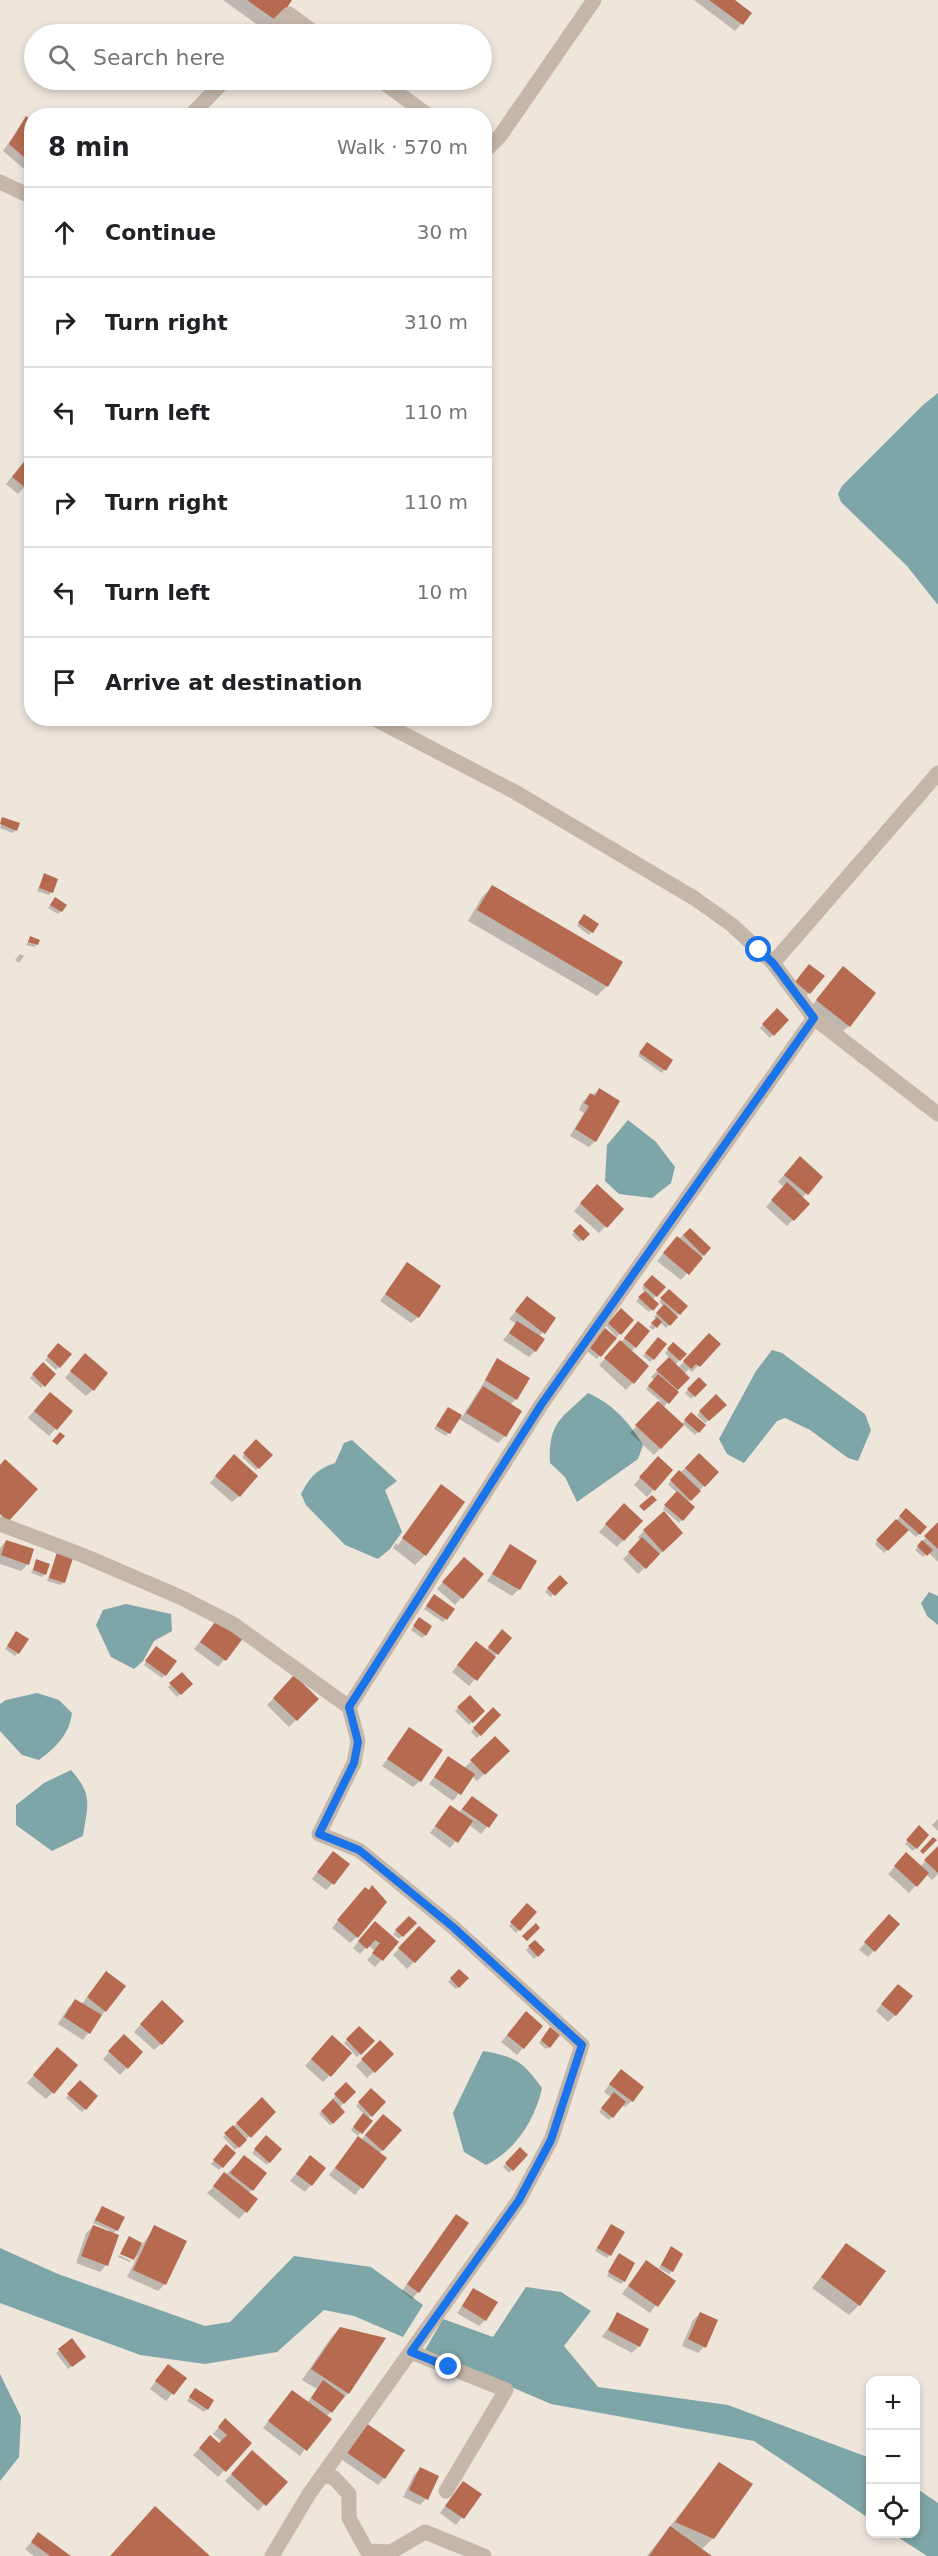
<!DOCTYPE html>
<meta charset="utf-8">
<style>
body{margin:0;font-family:"DejaVu Sans",sans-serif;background:#f2f2f2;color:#202124}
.controls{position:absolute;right:18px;bottom:18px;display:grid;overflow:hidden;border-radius:12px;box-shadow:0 3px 9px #0003}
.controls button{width:54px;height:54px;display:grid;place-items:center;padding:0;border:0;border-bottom:2px solid #e0e0e0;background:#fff;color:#202124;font:30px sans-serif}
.stop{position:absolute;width:18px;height:18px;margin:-14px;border:4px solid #1a73e8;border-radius:50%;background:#fff}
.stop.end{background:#1a73e8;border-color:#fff;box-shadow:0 2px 6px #0008}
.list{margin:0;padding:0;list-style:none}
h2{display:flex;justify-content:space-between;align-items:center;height:78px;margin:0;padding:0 24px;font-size:26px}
h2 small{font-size:20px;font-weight:400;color:#757577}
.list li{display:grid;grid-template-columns:39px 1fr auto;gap:18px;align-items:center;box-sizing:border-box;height:90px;padding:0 24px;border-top:2px solid #e0e0e0}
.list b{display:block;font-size:22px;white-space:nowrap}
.list em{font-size:20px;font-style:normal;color:#757577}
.icon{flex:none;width:33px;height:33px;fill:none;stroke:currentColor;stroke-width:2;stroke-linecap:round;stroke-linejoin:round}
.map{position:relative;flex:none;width:938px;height:2556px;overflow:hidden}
.search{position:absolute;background:#fff;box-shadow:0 3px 9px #0003;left:24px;top:24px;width:468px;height:66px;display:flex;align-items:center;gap:15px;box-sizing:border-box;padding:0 21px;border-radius:33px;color:#757577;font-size:22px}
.panel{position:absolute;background:#fff;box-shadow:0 3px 9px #0003;left:24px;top:108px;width:468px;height:618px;border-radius:24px}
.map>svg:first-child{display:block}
.water{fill:#7ea5a7}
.shadow{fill:#0003}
.building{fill:#b66b51}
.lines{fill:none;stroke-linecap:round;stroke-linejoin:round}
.minor{stroke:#c4b6a9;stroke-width:15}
.tertiary{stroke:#c4b6a9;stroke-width:15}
.route{stroke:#1a73e8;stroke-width:8}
</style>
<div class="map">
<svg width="938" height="2556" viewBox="0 0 938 2556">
<rect width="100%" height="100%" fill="#eee5db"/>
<g class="water">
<polygon points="938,393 938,605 907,566 841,502 838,494 842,486 923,405"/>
<polygon points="628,1120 656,1142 675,1167 671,1183 652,1198 619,1194 605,1181 607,1145"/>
<polygon points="772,1350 782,1353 865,1414 871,1430 858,1461 848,1458 810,1430 785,1418 777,1421 744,1463 727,1454 719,1439 756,1371"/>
<path d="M588 1393C614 1405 628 1421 643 1445L638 1459 577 1502 565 1477 550 1463C548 1422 562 1418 588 1393Z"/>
<path d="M352 1440 397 1481 385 1490 402 1532 390 1549 378 1559 345 1545 306 1505 301 1494C310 1477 317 1469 335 1463L344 1443Z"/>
<polygon points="929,1592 938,1596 938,1625 927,1616 921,1603"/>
<polygon points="126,1604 171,1614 172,1631 154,1641 143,1661 134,1669 111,1657 96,1625 103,1610"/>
<path d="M37 1693 59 1700 72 1713C69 1735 56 1747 39 1760L22 1755 0 1731V1704L6 1700Z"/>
<path d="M71 1770C93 1795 88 1804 83 1836L52 1851 16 1825V1805L44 1783Z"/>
<path d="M483 2051C516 2057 522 2061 542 2088 535 2120 515 2151 486 2165L464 2152 453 2113Z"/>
<polygon points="0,2248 58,2274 205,2326 230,2322 294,2256 371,2267 423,2305 403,2337 354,2316 324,2310 277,2352 205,2364 140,2355 0,2303"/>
<polygon points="526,2287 561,2292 591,2311 564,2346 598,2387 728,2405 870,2458 870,2519 754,2441 551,2404 425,2350 443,2319 493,2337"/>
<polygon points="0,2374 21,2417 19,2457 0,2481"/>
<polygon points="916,2488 938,2503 938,2556 927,2556 893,2534 916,2534"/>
</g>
<g class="shadow">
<polygon points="223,0 291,0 266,31"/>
<polygon points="694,0 733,0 750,13 735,31"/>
<polygon points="26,118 32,161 24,169 3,151"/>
<polygon points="26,459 32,479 18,494 6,484"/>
<polygon points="3,819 16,830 13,833 0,828"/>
<polygon points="44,875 52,892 49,895 37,891"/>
<polygon points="492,887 607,986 597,996 468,921 482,897"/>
<polygon points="52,902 61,911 58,914 48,908"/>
<polygon points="581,919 592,932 589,935 577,926"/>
<polygon points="30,938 37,944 34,947 26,945"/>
<polygon points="20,954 24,956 19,963 15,960"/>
<polygon points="836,975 849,1026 842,1032 810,1008"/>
<polygon points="823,976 806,996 793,986"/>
<polygon points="777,1010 787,1020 770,1038 760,1028"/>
<polygon points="644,1047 671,1060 662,1073 638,1056"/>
<polygon points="599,1090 595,1141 589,1147 570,1136 584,1113 579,1110 583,1101"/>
<polygon points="793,1165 821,1177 802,1198 808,1204 787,1226 766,1207 784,1187 778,1182"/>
<polygon points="597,1186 622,1209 599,1233 574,1211"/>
<polygon points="580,1226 588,1234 579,1242 572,1235"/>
<polygon points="690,1230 709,1248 681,1280 657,1261 671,1245"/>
<polygon points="408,1264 418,1317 411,1323 380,1301"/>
<polygon points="652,1277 664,1288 652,1300 656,1304 649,1312 636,1301 645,1292 642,1288"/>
<polygon points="669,1291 686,1306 666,1328 660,1322 653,1330 649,1327 657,1319 654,1317 664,1306 659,1302"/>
<polygon points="527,1298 554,1318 539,1337 535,1351 529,1357 503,1340 516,1324 509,1319"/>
<polygon points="621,1310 632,1320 617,1337 606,1326"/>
<polygon points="636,1326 635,1347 631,1352 647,1367 626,1390 599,1365"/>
<polygon points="602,1333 615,1338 597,1359 587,1351"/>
<polygon points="655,1341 653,1359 650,1362 643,1356"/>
<polygon points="702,1341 719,1344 692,1372 689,1369 684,1374 688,1378 663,1408 681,1425 691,1414 704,1425 695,1435 683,1424 654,1455 630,1433 660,1401 646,1389 654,1380 651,1377 670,1358 665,1353 673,1344 685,1354 675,1365 678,1368"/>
<polygon points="58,1345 70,1355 56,1370 45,1360"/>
<polygon points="498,1360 516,1399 510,1405 505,1436 498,1443 459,1419 446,1436 434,1429 449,1408 462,1417"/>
<polygon points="78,1362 93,1390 86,1396 65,1378"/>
<polygon points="43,1364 54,1375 41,1388 30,1378"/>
<polygon points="699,1379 705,1385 691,1399 685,1393"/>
<polygon points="716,1396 724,1405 705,1423 697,1415"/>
<polygon points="43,1400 71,1411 49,1436 28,1418"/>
<polygon points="256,1441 271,1455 256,1470 242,1457"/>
<polygon points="699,1455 717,1472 688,1502 693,1507 679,1523 663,1509 677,1493 668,1484"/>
<polygon points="227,1463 239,1496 232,1502 210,1483"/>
<polygon points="651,1465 671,1470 647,1497 634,1485"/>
<polygon points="441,1486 425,1555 415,1565 393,1548 396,1543 398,1545"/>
<polygon points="906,1510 925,1527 916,1537 907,1529 884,1553 875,1544"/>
<polygon points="618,1511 641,1521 617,1547 599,1532"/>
<polygon points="663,1513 675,1540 638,1574 623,1559 641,1541 638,1537"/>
<polygon points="938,1523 938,1562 928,1552 923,1557 915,1550"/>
<polygon points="6,1541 28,1564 21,1571 0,1564 0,1548"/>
<polygon points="510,1546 519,1589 512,1596 487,1581"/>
<polygon points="57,1554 64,1582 61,1585 47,1581"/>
<polygon points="37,1561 45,1574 42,1577 31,1573"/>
<polygon points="458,1565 482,1575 455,1605 437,1589"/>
<polygon points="560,1577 565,1583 551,1597 545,1592"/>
<polygon points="432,1599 453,1609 443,1622 424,1609"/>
<polygon points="218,1620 242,1638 218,1667 194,1649"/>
<polygon points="417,1622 425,1635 422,1638 411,1630"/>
<polygon points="499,1634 510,1638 469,1686 452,1672 470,1650 486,1651"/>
<polygon points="14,1636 18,1653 15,1656 5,1649"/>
<polygon points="153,1651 165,1675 162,1678 144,1665"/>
<polygon points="182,1674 191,1683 177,1697 168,1687"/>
<polygon points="294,1677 317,1699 289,1727 267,1705"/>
<polygon points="470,1697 483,1711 469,1725 455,1711"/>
<polygon points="493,1709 499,1715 477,1738 471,1732"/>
<polygon points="410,1729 420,1781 413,1787 382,1766"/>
<polygon points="495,1738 508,1751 477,1781 472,1776 453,1801 429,1784 449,1758 464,1768"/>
<polygon points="465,1805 496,1816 481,1834 469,1825 450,1848 430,1833 444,1814 459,1813"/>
<polygon points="938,1819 938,1831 932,1825"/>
<polygon points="919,1827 927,1835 913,1851 905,1844"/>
<polygon points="938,1848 938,1874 932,1880 926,1874 909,1893 888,1874 900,1861 920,1867"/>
<polygon points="327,1859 332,1884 326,1890 312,1879"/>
<polygon points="358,1896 357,1937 350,1943 332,1928"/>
<polygon points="527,1905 535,1912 516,1933 509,1926"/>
<polygon points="409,1918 415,1923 399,1939 393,1934"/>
<polygon points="882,1923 874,1951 868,1957 859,1950"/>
<polygon points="419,1928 434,1941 407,1969 393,1955"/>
<polygon points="368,1930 397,1942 375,1967 367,1960 375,1951 368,1945 360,1954 353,1948"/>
<polygon points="535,1942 543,1950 534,1959 526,1950"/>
<polygon points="459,1971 467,1978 456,1989 448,1982"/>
<polygon points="100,1980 105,2011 83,2040 58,2024 68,2008 75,2001 81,2005"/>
<polygon points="891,1992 895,2015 888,2022 876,2011"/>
<polygon points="155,2009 161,2044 154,2050 134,2032"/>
<polygon points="520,2020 523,2048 517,2055 501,2042"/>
<polygon points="359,2028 373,2041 357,2057 344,2043"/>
<polygon points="548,2032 549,2047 546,2049 539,2043"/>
<polygon points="380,2042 392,2054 367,2078 356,2066"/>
<polygon points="117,2043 141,2052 120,2075 103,2059"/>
<polygon points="325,2044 330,2075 323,2082 305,2066"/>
<polygon points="51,2055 53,2092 46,2099 27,2083"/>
<polygon points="614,2078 632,2101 625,2107 622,2105 609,2120 599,2112 611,2097 604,2092"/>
<polygon points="80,2082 96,2096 82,2112 66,2098"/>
<polygon points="346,2084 354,2092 339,2108 343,2112 330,2125 319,2114"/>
<polygon points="371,2090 384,2102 368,2119 358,2136 351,2130 364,2114 356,2106"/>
<polygon points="262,2099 274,2112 235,2150 223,2137"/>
<polygon points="376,2122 400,2130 379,2154 385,2158 355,2195 329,2175 352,2145 361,2140"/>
<polygon points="266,2137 280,2149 267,2165 252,2153"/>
<polygon points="223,2149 222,2167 219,2170 211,2164"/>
<polygon points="520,2149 526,2155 509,2173 503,2167"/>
<polygon points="310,2157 311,2185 305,2192 290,2181"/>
<polygon points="238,2163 252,2190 248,2193 256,2200 239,2219 207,2193"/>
<polygon points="102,2207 117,2230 113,2234 106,2265 100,2272 76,2263 86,2233 93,2227 108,2232 109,2230 93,2223"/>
<polygon points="456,2216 418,2292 412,2299 402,2291"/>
<polygon points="611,2226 610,2255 607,2258 595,2251"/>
<polygon points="155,2227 185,2241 164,2285 158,2291 127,2277 138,2255 133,2259 121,2252 129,2238 142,2245"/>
<polygon points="847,2245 859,2305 849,2315 812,2288"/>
<polygon points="671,2248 672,2271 669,2274 659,2268"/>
<polygon points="119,2255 131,2261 130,2262 118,2257"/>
<polygon points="616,2258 624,2281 621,2284 607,2276"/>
<polygon points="646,2262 674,2281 650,2313 622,2294"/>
<polygon points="474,2289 485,2320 479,2326 457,2313"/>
<polygon points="618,2314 639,2346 632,2353 602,2337"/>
<polygon points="700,2314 704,2347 698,2353 682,2346 693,2320"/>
<polygon points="340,2328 348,2393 326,2417 300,2456 263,2428 286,2398 307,2403 317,2389 302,2380 330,2339"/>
<polygon points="72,2341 81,2359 68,2369 56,2353"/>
<polygon points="162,2373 185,2378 166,2401 150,2389"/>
<polygon points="193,2392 207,2409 204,2412 187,2401"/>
<polygon points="219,2427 250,2443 218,2477 193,2455 210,2437 219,2445 222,2442 213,2434"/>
<polygon points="359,2432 384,2478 378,2485 341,2459"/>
<polygon points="246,2459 285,2482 258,2511 225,2481"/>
<polygon points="719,2464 713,2538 701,2550 710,2556 647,2556"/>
<polygon points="421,2468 426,2499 420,2505 403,2497 414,2475"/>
<polygon points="463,2483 480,2495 456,2525 440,2513"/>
<polygon points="39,2534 69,2556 34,2556 25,2549"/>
</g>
<g class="building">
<polygon points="247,0 292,0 278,22"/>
<polygon points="709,0 735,0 752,13 743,25"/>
<polygon points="26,116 32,121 32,164 9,144"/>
<polygon points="32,452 32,481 26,488 12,477"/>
<polygon points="2,817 20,823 17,831 0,824"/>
<polygon points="44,873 58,879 53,893 39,888"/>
<polygon points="492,885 623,962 608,987 477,910"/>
<polygon points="55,897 67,905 62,912 50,905"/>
<polygon points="584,914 599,924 593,933 578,923"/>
<polygon points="30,936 40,940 38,945 28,942"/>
<polygon points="809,964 825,976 810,994 795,982"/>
<polygon points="843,966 876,993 850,1027 816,1000"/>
<polygon points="777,1008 789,1020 774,1036 762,1024"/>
<polygon points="647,1042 673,1060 666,1071 639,1053"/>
<polygon points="599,1088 620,1101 596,1142 575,1129 589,1106 584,1103 590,1093 595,1096"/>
<polygon points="800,1156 823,1177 808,1195 784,1175"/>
<polygon points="787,1182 810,1204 794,1221 771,1200"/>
<polygon points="597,1184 624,1209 607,1228 580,1203"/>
<polygon points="580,1224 590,1234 583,1241 573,1231"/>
<polygon points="690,1228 711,1248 704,1256 683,1235"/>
<polygon points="677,1236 703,1258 689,1275 663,1253"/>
<polygon points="407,1262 441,1286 419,1318 385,1294"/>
<polygon points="652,1275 666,1287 657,1297 643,1285"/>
<polygon points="669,1289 688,1306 680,1315 660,1298"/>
<polygon points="645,1291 659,1304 653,1311 638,1297"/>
<polygon points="527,1296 556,1318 545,1334 515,1311"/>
<polygon points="664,1304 678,1317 670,1326 656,1313"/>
<polygon points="621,1308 634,1320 621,1335 608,1323"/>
<polygon points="657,1317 662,1322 657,1328 651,1323"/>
<polygon points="517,1321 545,1339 536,1352 509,1333"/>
<polygon points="638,1321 650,1331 636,1348 624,1338"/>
<polygon points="605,1328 617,1338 601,1357 589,1347"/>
<polygon points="709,1333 721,1344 700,1367 696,1364 691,1369 683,1361"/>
<polygon points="658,1337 667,1344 654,1360 645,1353"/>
<polygon points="620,1340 649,1366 634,1384 604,1358"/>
<polygon points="673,1342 687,1354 680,1361 667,1349"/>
<polygon points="58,1343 72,1354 60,1368 47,1356"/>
<polygon points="85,1353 108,1373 94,1391 70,1371"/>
<polygon points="669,1357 690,1378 678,1390 656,1370"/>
<polygon points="497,1358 530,1378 517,1400 485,1380"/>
<polygon points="43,1362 56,1374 45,1387 32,1374"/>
<polygon points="658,1374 679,1392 669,1404 648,1386"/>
<polygon points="699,1377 707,1385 695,1397 687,1389"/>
<polygon points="483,1386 522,1411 506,1437 466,1413"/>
<polygon points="50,1392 73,1411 57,1430 34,1411"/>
<polygon points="716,1394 727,1405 709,1421 699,1411"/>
<polygon points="658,1401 684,1425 661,1449 635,1425"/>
<polygon points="448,1407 462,1415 450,1434 436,1426"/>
<polygon points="691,1412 706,1425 699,1433 684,1420"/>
<polygon points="60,1432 65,1436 57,1445 52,1441"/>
<polygon points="256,1439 273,1455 259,1469 243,1453"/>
<polygon points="699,1453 719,1472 705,1487 685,1468"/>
<polygon points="234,1454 258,1476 240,1497 215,1476"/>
<polygon points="658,1456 673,1470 655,1491 639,1477"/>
<polygon points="5,1459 38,1489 8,1522 0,1514 0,1465"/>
<polygon points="679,1470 701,1491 691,1501 670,1480"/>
<polygon points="441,1484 465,1502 426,1556 402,1538"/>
<polygon points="677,1491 695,1507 683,1521 664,1505"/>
<polygon points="652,1495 657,1500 644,1511 639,1506"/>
<polygon points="624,1503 643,1521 624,1541 605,1524"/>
<polygon points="906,1508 927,1527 920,1535 899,1516"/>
<polygon points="664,1511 683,1533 663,1552 643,1530"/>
<polygon points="896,1519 909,1530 888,1551 876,1540"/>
<polygon points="938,1522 938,1549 924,1536"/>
<polygon points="642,1537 660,1554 646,1569 628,1552"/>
<polygon points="6,1540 34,1549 29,1565 1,1555"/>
<polygon points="922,1540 933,1550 927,1556 917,1546"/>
<polygon points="510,1544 537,1561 520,1590 492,1574"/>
<polygon points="57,1552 73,1558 65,1583 49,1578"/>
<polygon points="464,1557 484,1574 463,1599 442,1582"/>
<polygon points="36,1559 50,1564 46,1575 33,1570"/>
<polygon points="560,1575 568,1583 555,1596 547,1588"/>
<polygon points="434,1594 455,1609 447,1620 426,1606"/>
<polygon points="419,1617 432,1626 426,1636 413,1626"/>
<polygon points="218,1618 244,1637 226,1661 200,1642"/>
<polygon points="502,1629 512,1638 498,1655 488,1647"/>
<polygon points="16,1631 29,1639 19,1654 7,1646"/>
<polygon points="476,1641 496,1657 477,1681 457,1665"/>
<polygon points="156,1646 177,1661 166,1676 145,1661"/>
<polygon points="182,1672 193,1684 181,1695 169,1683"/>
<polygon points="294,1675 319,1699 297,1721 273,1698"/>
<polygon points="470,1695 485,1711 473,1723 457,1707"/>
<polygon points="493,1707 501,1715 481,1736 473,1728"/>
<polygon points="409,1727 443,1750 421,1782 387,1759"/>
<polygon points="495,1736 510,1751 485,1775 470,1760"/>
<polygon points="448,1756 475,1774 461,1795 434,1777"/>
<polygon points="472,1796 498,1815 489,1828 462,1809"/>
<polygon points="450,1805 473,1821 458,1843 435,1826"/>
<polygon points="919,1825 929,1835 917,1849 906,1840"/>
<polygon points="933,1837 937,1840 923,1854 920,1851"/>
<polygon points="938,1846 938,1873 924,1860"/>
<polygon points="333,1851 350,1864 334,1885 317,1872"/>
<polygon points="906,1852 929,1873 917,1887 894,1866"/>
<polygon points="372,1885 387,1902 358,1938 337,1920 365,1887 369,1890"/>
<polygon points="527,1903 537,1912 520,1931 510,1922"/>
<polygon points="889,1914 900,1924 875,1952 864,1942"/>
<polygon points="409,1916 417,1923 403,1937 395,1930"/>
<polygon points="375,1921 399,1942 383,1961 372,1953 380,1943 375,1940 367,1949 358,1941"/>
<polygon points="536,1923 540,1928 527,1941 522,1936"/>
<polygon points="419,1926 436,1941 415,1963 398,1948"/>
<polygon points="535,1940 545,1950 538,1957 528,1946"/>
<polygon points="459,1969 469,1978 459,1988 450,1978"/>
<polygon points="106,1971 126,1986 106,2012 87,1997"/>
<polygon points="898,1984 913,1996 896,2016 881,2004"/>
<polygon points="75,1999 102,2015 90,2034 64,2017"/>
<polygon points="162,2000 184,2021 162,2045 140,2024"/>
<polygon points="526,2011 543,2026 524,2049 507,2035"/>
<polygon points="359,2026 375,2041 361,2055 346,2039"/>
<polygon points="550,2027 560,2035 550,2048 541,2040"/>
<polygon points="124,2034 143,2052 128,2069 108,2051"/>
<polygon points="332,2035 352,2053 331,2077 311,2059"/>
<polygon points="380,2040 394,2054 375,2073 361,2059"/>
<polygon points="57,2047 78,2065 54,2094 33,2075"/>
<polygon points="621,2069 644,2087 633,2102 609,2084"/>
<polygon points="80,2080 98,2096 86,2110 67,2094"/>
<polygon points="346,2082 356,2092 344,2104 334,2094"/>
<polygon points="371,2088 386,2102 372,2117 358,2102"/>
<polygon points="614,2092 626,2102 613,2118 601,2108"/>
<polygon points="262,2097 276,2112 251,2138 236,2123"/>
<polygon points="333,2099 345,2112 333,2124 321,2111"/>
<polygon points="363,2113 373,2121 362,2134 353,2127"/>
<polygon points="383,2114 402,2130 383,2151 365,2135"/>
<polygon points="233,2125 247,2140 239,2148 224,2133"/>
<polygon points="266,2135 282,2149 270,2163 254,2149"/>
<polygon points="358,2136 387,2158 363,2189 335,2168"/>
<polygon points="226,2144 236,2153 223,2168 213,2160"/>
<polygon points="520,2147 528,2155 513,2171 505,2163"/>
<polygon points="244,2155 267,2173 253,2191 230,2173"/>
<polygon points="310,2155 326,2168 312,2186 296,2174"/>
<polygon points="224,2172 258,2199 247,2213 213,2186"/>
<polygon points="102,2206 125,2217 118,2231 95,2220"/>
<polygon points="456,2214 469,2223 419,2293 407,2284"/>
<polygon points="611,2224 625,2232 611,2256 597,2248"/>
<polygon points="93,2225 119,2235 108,2266 81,2256"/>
<polygon points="154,2225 187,2241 166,2285 133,2270"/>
<polygon points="129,2236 142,2243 134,2260 120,2254"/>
<polygon points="846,2243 886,2271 860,2306 821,2277"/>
<polygon points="671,2246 683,2254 673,2272 661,2265"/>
<polygon points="619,2253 635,2263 625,2282 608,2272"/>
<polygon points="646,2260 676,2281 658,2307 628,2286"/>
<polygon points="473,2288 498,2302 486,2321 462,2306"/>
<polygon points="617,2312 649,2329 640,2347 608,2330"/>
<polygon points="700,2312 718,2320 706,2348 688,2339"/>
<polygon points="340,2327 386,2338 349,2394 311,2369"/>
<polygon points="72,2338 86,2357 72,2367 58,2349"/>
<polygon points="168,2364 187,2378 174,2395 155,2381"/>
<polygon points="323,2380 345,2396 332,2413 311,2398"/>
<polygon points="195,2388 214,2400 208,2410 189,2397"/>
<polygon points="292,2390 332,2419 307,2451 268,2421"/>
<polygon points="225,2418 252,2443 226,2472 199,2448 210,2435 219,2443 227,2435 218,2427"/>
<polygon points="366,2423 405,2450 385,2479 346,2452"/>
<polygon points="252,2450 288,2482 266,2506 231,2474"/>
<polygon points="719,2462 753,2484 714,2539 675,2522"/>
<polygon points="420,2467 439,2476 428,2500 409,2490"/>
<polygon points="463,2481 482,2494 464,2519 445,2506"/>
<polygon points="155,2506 210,2556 110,2556"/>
<polygon points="670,2526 712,2556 649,2556"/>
<polygon points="38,2532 71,2556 50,2556 31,2542"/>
</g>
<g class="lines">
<g class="minor">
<polyline points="269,34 289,14 317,34"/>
<polyline points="380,80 429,116"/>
<polyline points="190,116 225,80"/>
<polyline points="0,182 32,197"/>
<polyline points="773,963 938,773"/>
<polyline points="814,1018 938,1114"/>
<polyline points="0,1524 82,1555 180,1597 233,1624 349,1707"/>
<polyline points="411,2352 506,2390 446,2491"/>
<polyline points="323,2475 334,2478 349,2494 349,2518 367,2551 391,2552 425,2532 484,2556"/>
</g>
<g class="tertiary">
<polyline points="484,152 500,136 594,0"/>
<polyline points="272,2556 309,2494 519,2200 551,2140 582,2045 453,1927 359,1850 319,1834 354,1763 358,1741 349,1707 541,1405 814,1018 773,963 732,925 694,898 515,792 373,718"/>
</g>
</g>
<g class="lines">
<polyline class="route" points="449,2367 411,2352 519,2200 551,2140 582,2045 453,1927 359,1850 319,1834 354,1763 358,1742 349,1707 541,1405 814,1018 773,963 759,950"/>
</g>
</svg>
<div class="controls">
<button>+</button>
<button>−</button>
<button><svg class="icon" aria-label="locate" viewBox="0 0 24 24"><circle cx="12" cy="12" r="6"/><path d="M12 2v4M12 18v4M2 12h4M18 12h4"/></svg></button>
</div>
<div class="stop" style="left:759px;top:950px"></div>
<div class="stop end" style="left:449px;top:2367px"></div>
<div class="search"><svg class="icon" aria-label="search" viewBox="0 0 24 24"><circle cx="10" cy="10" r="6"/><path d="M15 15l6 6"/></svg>Search here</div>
<section class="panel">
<h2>8 min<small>Walk · 570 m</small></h2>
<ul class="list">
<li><svg class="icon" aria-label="ahead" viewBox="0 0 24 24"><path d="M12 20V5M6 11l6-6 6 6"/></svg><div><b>Continue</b></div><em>30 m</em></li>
<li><svg class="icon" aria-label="right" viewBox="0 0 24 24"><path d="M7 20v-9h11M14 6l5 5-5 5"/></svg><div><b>Turn right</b></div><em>310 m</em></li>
<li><svg class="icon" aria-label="left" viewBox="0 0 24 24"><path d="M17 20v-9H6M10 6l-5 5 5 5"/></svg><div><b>Turn left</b></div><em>110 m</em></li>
<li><svg class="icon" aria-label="right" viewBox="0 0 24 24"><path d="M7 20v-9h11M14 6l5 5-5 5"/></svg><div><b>Turn right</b></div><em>110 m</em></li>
<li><svg class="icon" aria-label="left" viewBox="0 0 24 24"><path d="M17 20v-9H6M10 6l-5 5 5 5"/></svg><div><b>Turn left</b></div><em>10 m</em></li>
<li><svg class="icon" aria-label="arrive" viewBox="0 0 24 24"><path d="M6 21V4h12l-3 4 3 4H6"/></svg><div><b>Arrive at destination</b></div></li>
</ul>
</section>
</div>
